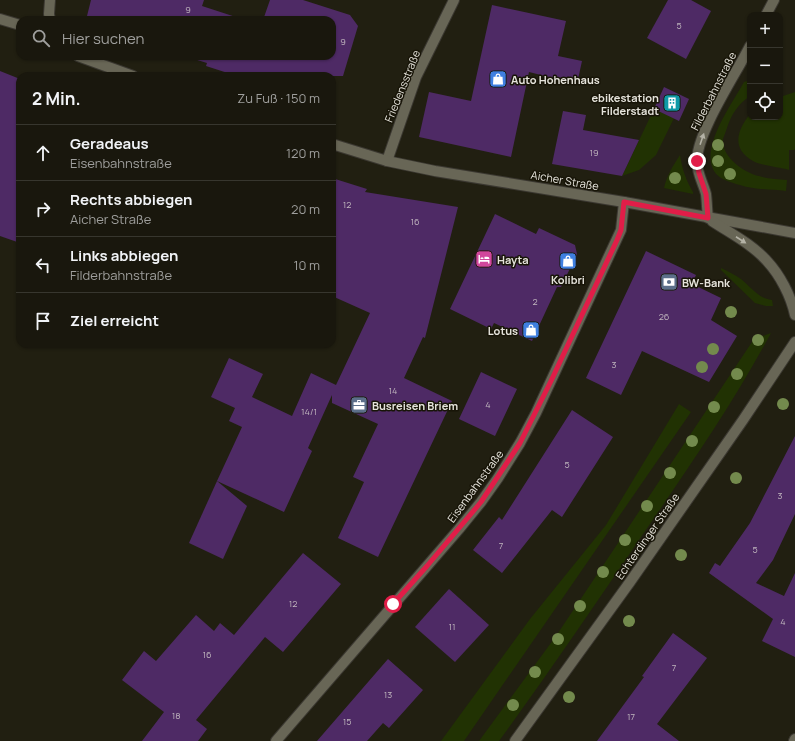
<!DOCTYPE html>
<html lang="de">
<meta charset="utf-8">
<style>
body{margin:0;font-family:Manrope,sans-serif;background:#26241b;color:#f1f3f6}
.controls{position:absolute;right:12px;top:12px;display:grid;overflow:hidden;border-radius:8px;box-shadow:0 1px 3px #0004}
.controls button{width:36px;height:36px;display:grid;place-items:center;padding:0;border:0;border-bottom:1px solid #37362e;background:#19170d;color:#f1f3f6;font:20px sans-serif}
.stop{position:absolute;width:12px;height:12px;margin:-9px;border:3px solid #e11d48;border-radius:50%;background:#fff}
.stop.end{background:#e11d48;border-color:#fff;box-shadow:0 1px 4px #0008}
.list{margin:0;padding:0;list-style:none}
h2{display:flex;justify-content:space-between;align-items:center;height:52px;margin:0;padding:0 16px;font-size:17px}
h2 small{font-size:13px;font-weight:400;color:#9f9f9d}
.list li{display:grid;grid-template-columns:26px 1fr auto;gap:12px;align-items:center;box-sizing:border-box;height:56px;padding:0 16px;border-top:1px solid #37362e}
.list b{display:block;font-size:15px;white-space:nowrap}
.list p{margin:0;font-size:13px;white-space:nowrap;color:#9f9f9d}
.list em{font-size:13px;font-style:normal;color:#9f9f9d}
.icon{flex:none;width:22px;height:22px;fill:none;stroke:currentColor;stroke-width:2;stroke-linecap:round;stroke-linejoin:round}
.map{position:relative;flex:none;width:795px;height:741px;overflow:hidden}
.search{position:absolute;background:#19170d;box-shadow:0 1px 3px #0004;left:16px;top:16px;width:320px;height:44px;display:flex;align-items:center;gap:10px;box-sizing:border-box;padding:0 14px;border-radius:12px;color:#9f9f9d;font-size:15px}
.panel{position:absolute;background:#19170d;box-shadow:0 1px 3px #0004;left:16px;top:72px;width:320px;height:276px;border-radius:12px}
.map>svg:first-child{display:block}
.green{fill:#213203}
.building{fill:#4e2a65}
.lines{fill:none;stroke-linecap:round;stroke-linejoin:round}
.street-casing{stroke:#3b3831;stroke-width:12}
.secondary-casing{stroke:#3b3831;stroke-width:12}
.street{stroke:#686656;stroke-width:10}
.secondary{stroke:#686656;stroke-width:10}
.tree{fill:#738a4d}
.oneway{fill:#b4b2a6}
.route{stroke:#e11d48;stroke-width:5}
.labels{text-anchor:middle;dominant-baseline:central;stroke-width:3;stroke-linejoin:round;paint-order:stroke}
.number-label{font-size:9px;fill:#c0b6be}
.poi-label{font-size:11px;font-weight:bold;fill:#e6e4dc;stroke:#181508;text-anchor:start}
.street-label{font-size:11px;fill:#e6e4dc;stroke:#181508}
</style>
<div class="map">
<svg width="795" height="741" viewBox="0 0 795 741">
<rect width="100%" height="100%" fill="#211f11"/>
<g class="green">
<path d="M750 80V96C738 104 731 115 727 128 726 131 724 136 723 139 721 157 745 173 759 176 768 179 778 179 787 180L786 191C771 189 754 190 740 185 732 183 718 179 714 171 700 147 732 104 744 82Z"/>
<path d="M795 92V149L794 150H789V170C779 167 762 166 753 161 731 149 737 130 750 114V117H780V97Z"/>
<polygon points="654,109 674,118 656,155 639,170 622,176"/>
<path d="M680 155C682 169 686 180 693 192V194L664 188C667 175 673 166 680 155Z"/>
<path d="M721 268C728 271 735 275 741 279 751 287 759 299 772 300L773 306H766L755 303 721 270Z"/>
<path d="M771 333C733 404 687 470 641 537 594 606 548 674 499 741H479L556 636 754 339Z"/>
<polygon points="679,404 691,412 464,741 441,741 530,619 606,525"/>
</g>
<g class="building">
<polygon points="91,0 204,0 202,6 245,20 86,20"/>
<polygon points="270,0 303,0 350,15 358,26 343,76 237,76 206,66 207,63 184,56 332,56 332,20 263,20"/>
<polygon points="668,0 691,0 711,11 686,59 647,38"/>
<polygon points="492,5 566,21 558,56 582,61 577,84 529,72 511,157 419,137 429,92 471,101"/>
<polygon points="0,71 20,79 20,243 0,236"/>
<polygon points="664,87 689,99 679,121 654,109"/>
<polygon points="563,111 586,115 583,130 639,140 622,176 552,164"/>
<polygon points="332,178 367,189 365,192 458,207 425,338 423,337 404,378 452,401 378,557 338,538 364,482 353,477 378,424 332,403 332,395 308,448 312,451 284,512 217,481 242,427 229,421 235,408 211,397 229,358 263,374 252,397 292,416 311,373 336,385 370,313 332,296"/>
<polygon points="495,214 536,234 539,228 575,245 577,254 561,287 557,287 532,341 494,323 491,329 450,309"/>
<polygon points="646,251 696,275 692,284 721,298 711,320 737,336 709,382 642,351 621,395 586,378"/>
<polygon points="481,372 517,389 495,436 459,419"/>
<polygon points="572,410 613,437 562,517 552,510 502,573 473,550 499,517 502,520"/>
<polygon points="795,436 795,514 773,560 756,583 784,596 795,573 795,657 762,641 773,619 709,573 715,563 720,566 750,523"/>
<polygon points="217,481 247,506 223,559 189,543"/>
<polygon points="303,553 341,584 283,652 265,637 196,720 207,729 198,741 142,741 164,712 122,680 144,651 156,661 196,615 214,631 220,623 234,635"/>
<polygon points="449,589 489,625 455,662 415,627"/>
<polygon points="673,633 707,658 657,724 679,741 597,741 644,677 642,676"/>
<polygon points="388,659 423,690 389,728 383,723 367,741 317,741"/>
</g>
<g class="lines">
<defs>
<g id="street">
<polyline points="766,15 774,0"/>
<polyline points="0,19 20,25"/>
<polyline points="387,161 416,77 454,0"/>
<path d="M708 218C707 210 707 202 706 194 703 183 697 173 697 162 696 133 736 74 750 46"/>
<polyline points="276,741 459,529 481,502 498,478 520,443 536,413 621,230 624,202"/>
<polyline points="794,741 795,739"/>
</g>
<g id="secondary">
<polyline points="50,20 49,14 50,0"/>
<polyline points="78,56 133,76"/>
<polyline points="332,144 387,161 435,171 624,202 795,233"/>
<path d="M712 221C730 233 752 244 767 261 780 275 791 296 795 315"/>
<polyline points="515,741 630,582 743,420 795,342"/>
</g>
</defs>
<use href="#street" class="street-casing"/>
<use href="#secondary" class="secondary-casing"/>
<use href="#street" class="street"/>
<use href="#secondary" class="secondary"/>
</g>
<g class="tree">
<circle cx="718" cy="145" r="6"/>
<circle cx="718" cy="161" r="6"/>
<circle cx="730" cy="174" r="6"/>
<circle cx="675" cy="178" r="6"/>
<circle cx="731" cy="312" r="6"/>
<circle cx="758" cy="340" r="6"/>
<circle cx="713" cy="349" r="6"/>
<circle cx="702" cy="367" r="6"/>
<circle cx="737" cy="374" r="6"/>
<circle cx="783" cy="404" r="6"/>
<circle cx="714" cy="407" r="6"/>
<circle cx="692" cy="441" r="6"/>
<circle cx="670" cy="473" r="6"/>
<circle cx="736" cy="478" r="6"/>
<circle cx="647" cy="506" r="6"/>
<circle cx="625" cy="540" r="6"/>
<circle cx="681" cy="555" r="6"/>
<circle cx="603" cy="572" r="6"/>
<circle cx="580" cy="606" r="6"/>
<circle cx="629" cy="621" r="6"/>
<circle cx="558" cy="639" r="6"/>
<circle cx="535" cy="672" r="6"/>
<circle cx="569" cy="697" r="6"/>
<circle cx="513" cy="705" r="6"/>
</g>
<defs><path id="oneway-solid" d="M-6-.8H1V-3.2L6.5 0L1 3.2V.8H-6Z"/></defs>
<g class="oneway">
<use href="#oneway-solid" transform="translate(702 139) rotate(-71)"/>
<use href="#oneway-solid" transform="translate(741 240) rotate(33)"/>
</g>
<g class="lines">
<polyline class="route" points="393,604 427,566 481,502 520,443 551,381 617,240 621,230 624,202 708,218 706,194 699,173 697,161"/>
</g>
<defs>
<symbol id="shop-square" viewBox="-11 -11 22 22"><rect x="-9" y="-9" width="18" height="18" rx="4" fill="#3f7fe0" stroke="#181508"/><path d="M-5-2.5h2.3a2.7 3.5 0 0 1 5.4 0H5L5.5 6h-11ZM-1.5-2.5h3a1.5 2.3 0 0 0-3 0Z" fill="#fff"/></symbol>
<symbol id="building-square" viewBox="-11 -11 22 22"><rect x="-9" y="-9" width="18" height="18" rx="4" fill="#0f9aa8" stroke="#181508"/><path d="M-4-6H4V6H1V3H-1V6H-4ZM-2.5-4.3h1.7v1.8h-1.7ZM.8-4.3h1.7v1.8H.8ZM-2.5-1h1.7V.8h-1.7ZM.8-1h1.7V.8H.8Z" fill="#fff"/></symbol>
<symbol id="hotel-square" viewBox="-11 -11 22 22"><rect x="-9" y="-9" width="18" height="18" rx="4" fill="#d1479c" stroke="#181508"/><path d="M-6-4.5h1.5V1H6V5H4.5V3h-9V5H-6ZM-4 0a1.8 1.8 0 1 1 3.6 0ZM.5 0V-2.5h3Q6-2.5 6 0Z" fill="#fff"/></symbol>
<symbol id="bank-square" viewBox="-11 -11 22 22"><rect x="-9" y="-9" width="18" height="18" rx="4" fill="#5c6f8a" stroke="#181508"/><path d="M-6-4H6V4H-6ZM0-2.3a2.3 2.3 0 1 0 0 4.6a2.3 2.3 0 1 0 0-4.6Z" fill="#fff"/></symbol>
<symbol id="office-square" viewBox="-11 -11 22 22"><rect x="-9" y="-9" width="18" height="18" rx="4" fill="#5c6f8a" stroke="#181508"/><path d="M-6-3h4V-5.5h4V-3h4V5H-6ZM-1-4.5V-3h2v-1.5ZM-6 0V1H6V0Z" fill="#fff"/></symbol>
</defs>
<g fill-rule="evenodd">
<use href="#shop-square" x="488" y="69" width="20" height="20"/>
<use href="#building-square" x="662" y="93" width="20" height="20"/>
<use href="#hotel-square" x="474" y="249" width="20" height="20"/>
<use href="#shop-square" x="558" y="251" width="20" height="20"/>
<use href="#bank-square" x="659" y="272" width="20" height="20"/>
<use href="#shop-square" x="521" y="320" width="20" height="20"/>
<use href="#office-square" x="349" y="395" width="20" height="20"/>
</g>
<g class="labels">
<g class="number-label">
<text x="188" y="9">9</text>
<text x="679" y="25">5</text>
<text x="343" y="41">9</text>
<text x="594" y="152">19</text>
<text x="347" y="204">12</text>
<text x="415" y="221">16</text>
<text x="535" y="301">2</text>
<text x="664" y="316">26</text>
<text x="614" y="364">3</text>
<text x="393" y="390">14</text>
<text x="488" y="404">4</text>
<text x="309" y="411">14/1</text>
<text x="567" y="464">5</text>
<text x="780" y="495">3</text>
<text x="501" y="545">7</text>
<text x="755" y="549">5</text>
<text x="293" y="603">12</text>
<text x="783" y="621">4</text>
<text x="452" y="626">11</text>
<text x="207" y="654">16</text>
<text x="674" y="667">7</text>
<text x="388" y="694">13</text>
<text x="176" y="715">18</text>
<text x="631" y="716">17</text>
<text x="347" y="721">15</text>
</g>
<g class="poi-label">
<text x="511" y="79">Auto Hohenhaus</text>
<text x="659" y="97" text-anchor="end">ebikestation<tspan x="659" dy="13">Filderstadt</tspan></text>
<text x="497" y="259">Hayta</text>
<text x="568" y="279" text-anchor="middle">Kolibri</text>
<text x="682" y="282">BW-Bank</text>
<text x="518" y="330" text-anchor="end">Lotus</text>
<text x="372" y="405">Busreisen Briem</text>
</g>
<g class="street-label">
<text transform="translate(402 86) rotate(-68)">Friedensstraße</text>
<text transform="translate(713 91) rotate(-63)">Filderbahnstraße</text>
<text transform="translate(565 180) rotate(10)">Aicher Straße</text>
<text transform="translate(475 486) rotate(-54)">Eisenbahnstraße</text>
<text transform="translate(647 536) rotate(-55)">Echterdinger Straße</text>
</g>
</g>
</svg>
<div class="controls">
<button>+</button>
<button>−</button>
<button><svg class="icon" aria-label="locate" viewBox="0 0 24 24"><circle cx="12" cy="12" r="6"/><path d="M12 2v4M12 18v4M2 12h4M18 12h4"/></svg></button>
</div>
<div class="stop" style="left:393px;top:604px"></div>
<div class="stop end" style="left:697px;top:161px"></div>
<div class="search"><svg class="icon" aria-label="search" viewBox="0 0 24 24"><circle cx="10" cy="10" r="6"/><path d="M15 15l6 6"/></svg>Hier suchen</div>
<section class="panel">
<h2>2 Min.<small>Zu Fuß · 150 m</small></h2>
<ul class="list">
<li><svg class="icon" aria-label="ahead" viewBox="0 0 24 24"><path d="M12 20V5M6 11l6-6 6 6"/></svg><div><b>Geradeaus</b><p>Eisenbahnstraße</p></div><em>120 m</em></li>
<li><svg class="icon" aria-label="right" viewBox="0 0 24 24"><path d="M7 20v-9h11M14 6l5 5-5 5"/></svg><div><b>Rechts abbiegen</b><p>Aicher Straße</p></div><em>20 m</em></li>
<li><svg class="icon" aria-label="left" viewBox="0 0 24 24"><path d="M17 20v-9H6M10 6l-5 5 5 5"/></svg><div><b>Links abbiegen</b><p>Filderbahnstraße</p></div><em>10 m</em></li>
<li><svg class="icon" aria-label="arrive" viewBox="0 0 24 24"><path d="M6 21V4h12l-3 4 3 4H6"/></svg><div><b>Ziel erreicht</b></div></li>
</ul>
</section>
</div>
